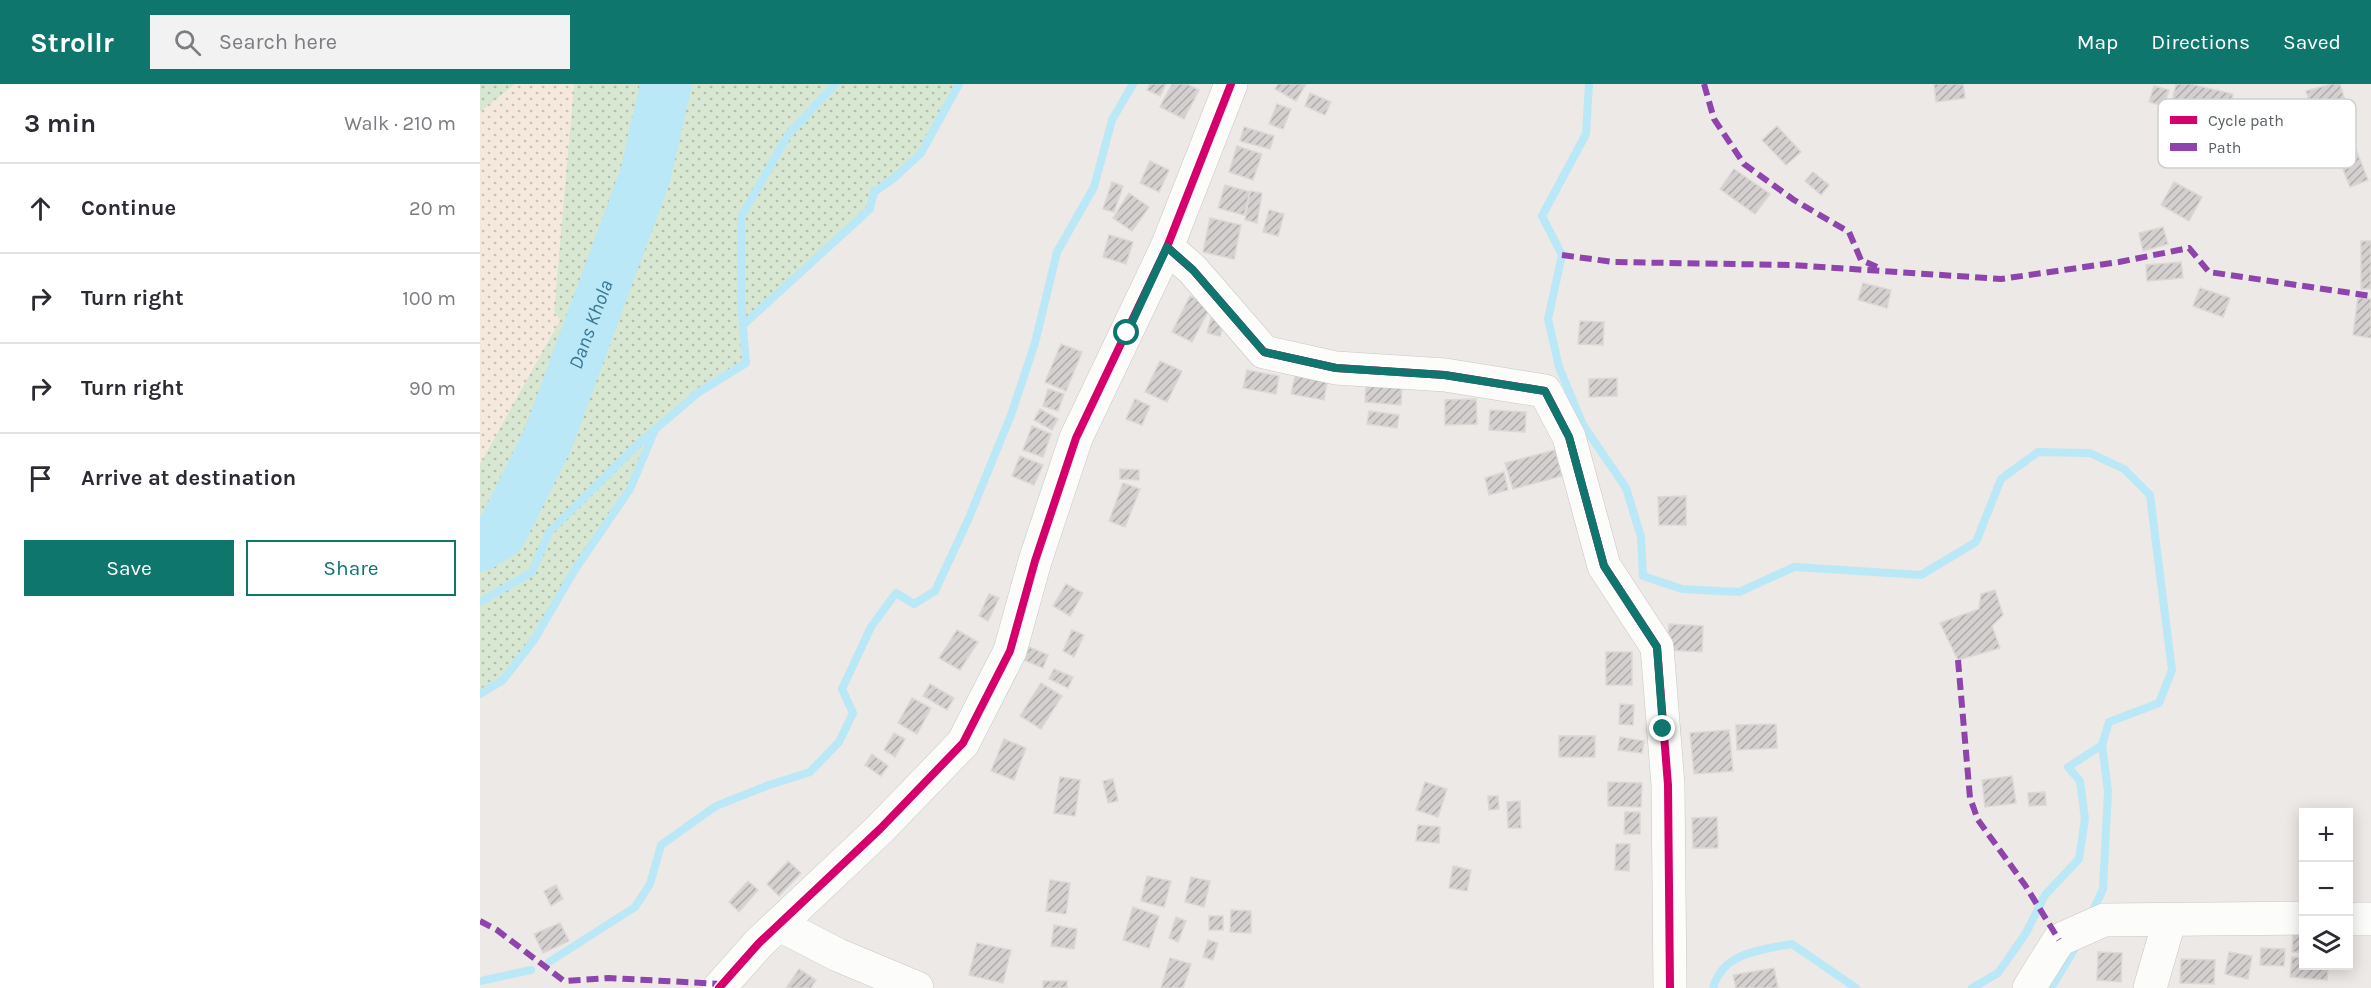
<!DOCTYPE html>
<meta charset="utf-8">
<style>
body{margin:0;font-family:Karla,sans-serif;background:#f2f2f3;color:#2b2b33}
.controls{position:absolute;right:18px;bottom:18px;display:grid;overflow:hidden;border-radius:0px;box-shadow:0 3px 15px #0003}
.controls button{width:54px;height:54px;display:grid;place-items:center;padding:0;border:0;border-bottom:2px solid #e1e1e2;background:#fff;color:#2b2b33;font:30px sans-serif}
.stop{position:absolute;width:18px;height:18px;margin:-14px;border:4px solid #0f766e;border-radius:50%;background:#fff}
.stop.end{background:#0f766e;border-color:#fff;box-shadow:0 2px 6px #0008}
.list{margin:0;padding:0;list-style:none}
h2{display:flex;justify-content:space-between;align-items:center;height:78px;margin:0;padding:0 24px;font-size:26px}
h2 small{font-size:20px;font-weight:400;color:#7c7c81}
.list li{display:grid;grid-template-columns:39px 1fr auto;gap:18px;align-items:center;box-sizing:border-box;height:90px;padding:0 24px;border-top:2px solid #e1e1e2}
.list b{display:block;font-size:22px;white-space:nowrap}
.list em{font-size:20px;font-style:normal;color:#7c7c81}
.actions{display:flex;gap:12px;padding:18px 24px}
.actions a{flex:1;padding:14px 0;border:2px solid #0f766e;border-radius:0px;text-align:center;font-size:21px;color:#0f766e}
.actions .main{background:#0f766e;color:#fff}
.icon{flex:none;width:33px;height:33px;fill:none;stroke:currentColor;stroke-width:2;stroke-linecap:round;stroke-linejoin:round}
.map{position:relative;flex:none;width:1891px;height:904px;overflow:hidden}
header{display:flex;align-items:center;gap:36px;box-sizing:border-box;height:84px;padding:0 30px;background:#0f766e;color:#fff}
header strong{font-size:28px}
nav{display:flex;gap:33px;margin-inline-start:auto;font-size:21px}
.search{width:420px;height:54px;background:#f2f2f3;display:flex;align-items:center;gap:15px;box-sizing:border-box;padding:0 21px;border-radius:0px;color:#7c7c81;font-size:22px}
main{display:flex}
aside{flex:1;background:#fff}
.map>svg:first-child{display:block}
.grass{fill:url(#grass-dots)}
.sand{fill:url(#sand-dots)}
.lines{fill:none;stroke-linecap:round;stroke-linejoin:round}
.stream{stroke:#bae8f7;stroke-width:8}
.river{stroke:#bae8f7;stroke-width:51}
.building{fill:url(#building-hatch);stroke:#dbd8d6;stroke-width:1.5}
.minor-casing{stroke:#c8c7c6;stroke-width:34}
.minor{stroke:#fcfcfb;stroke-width:33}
.quiet{stroke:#8e44ad;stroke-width:6;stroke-dasharray:12 6;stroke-linecap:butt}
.cycleway-casing{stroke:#fff;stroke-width:11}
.cycleway{stroke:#d6006c;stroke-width:8}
.route{stroke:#0f766e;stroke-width:8}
.labels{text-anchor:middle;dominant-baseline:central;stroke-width:4.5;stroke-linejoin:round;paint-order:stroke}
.water-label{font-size:20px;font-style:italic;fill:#397895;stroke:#fff}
.key{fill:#fff;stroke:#ced0d0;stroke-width:1.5}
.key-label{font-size:16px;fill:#5c6164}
</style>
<header>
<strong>Strollr</strong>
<div class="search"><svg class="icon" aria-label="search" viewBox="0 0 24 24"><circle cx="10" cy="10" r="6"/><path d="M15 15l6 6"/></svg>Search here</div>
<nav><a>Map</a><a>Directions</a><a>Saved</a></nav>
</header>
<main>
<aside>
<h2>3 min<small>Walk · 210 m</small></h2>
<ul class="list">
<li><svg class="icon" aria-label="ahead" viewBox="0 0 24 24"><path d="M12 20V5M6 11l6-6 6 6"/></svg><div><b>Continue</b></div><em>20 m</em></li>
<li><svg class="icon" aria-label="right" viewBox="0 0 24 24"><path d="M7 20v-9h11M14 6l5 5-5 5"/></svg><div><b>Turn right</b></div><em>100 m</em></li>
<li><svg class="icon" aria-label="right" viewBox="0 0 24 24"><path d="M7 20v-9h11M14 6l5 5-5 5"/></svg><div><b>Turn right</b></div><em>90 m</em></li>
<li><svg class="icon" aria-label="arrive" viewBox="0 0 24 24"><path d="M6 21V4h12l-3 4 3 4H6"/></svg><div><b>Arrive at destination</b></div></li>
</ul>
<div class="actions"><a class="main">Save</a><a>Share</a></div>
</aside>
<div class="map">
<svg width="1891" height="904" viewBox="0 0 1891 904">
<defs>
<pattern id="grass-dots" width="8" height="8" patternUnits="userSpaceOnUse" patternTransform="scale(1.5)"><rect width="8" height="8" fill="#d8e7d1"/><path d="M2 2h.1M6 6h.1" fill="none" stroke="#b2bfad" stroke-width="1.8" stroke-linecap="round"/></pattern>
<pattern id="sand-dots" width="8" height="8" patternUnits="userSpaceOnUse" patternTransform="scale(1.5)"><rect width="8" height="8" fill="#f4e9dc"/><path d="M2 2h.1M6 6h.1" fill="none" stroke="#c9c0b6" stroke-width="1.8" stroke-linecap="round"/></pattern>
<pattern id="building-hatch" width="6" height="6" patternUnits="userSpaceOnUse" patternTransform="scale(1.5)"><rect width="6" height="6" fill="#d3d0cf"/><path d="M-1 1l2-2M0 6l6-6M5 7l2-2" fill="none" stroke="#aeacac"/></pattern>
</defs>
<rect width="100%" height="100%" fill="#ece9e6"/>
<g class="grass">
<polygon points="0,0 35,0 0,28"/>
<polygon points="94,0 479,0 441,69 414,94 394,108 390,125 263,241 266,279 219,308 176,345 150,405 95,487 54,556 23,596 0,610 0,380 80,236 74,227"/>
</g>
<polygon class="sand" points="35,0 94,0 74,227 80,236 0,380 0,28"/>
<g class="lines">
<g class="stream">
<polyline points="1109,0 1106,50 1062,132 1082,171 1068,235 1079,283 1103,341 1146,404 1161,453 1163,492 1202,505 1259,508 1314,483 1441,491 1496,458 1521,395 1558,368 1610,369 1644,385 1670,411 1692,586 1679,619 1629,638 1622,661 1628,707 1623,805 1611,831"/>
<polyline points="263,241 390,125 394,108 414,94 441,69 479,0"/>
<polyline points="0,518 52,488 69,448 158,360 219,308 266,279 261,220 261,133 308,51 355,0"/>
<polyline points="0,610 23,596 54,556 94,487 150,405 174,348"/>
<polyline points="69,878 155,823 170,800 181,761 236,722 289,701 330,688 359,658 373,629 362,605 391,543 416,509 434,520 455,507 488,436 531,331 555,259 577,168 614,103 632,36 653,0"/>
<polyline points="0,897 51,886"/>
<path d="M1233 904C1243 868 1280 866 1312 860L1376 904"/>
<polyline points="1492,904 1518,889 1546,849 1565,811 1599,775 1605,735 1600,697 1588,683 1622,661"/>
<polyline points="1571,904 1598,859"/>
</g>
<path class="river" id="s1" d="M0 462 21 449 68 355 165 92 186 0"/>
</g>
<g class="building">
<polygon points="670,0 686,0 680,12 667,6"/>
<polygon points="692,0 707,0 719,6 704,35 680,23"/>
<polygon points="798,0 826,0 816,17 795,5"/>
<polygon points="1454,0 1483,0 1485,14 1456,18"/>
<polygon points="1696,0 1710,0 1753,10 1746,38 1690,25"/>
<polygon points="1852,0 1860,0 1870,33 1837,42 1826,7"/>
<polygon points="1674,2 1689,6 1684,22 1669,18"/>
<polygon points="830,9 851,18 845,31 825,22"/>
<polygon points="797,20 811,25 803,45 789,40"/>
<polygon points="1297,42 1321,68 1306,81 1282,56"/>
<polygon points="764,43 794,52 790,65 760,57"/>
<polygon points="757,62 782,70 773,96 749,88"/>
<polygon points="1875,63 1888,96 1870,103 1857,70"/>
<polygon points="670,77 689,86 679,108 660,99"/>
<polygon points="1254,85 1290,110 1275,130 1240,105"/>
<polygon points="1333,88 1349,101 1341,111 1325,97"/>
<polygon points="632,98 643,102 634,128 623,125"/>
<polygon points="1694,98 1722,113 1709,137 1681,121"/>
<polygon points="745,101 770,108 764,131 738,124"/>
<polygon points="770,107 782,109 777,139 765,136"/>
<polygon points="649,109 669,123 652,147 633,134"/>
<polygon points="789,126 804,130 798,152 783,148"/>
<polygon points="730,134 761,141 754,175 723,168"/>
<polygon points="1683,143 1688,160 1663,167 1659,149"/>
<polygon points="629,151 653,158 646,180 623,173"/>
<rect x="1881" y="157" width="10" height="48"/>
<polygon points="1701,178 1703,194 1667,197 1666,181"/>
<polygon points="1383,199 1411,206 1407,224 1378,216"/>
<polygon points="1720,204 1750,214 1743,233 1713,222"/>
<polygon points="710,212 731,222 712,258 692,248"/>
<polygon points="1878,213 1891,215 1891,254 1873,251"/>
<polygon points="733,227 746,231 740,252 727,249"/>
<polygon points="1100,237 1124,238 1123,261 1098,260"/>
<polygon points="581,260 602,268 586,307 565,298"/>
<polygon points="680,277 702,287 687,318 665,308"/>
<polygon points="767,286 799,292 796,310 763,304"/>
<polygon points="815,292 847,298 844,316 811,310"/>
<polygon points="1137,294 1137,312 1109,313 1109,295"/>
<polygon points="886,300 922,303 921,321 885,318"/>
<polygon points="568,305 584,310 578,327 563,322"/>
<polygon points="655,315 670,322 662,341 646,335"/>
<polygon points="996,315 997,340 965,341 965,316"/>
<polygon points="560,325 578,335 572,346 554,336"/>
<polygon points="1010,326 1046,328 1045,348 1009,346"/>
<polygon points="889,327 919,331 917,344 887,340"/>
<polygon points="552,342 571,350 563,373 543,366"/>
<polygon points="1075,366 1082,392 1033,405 1025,379"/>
<polygon points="540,372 563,381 554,401 532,392"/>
<polygon points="640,385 659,386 659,396 640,395"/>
<polygon points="1024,388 1028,406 1009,411 1005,394"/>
<polygon points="643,399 660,405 645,443 629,437"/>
<polygon points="1206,412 1206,441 1179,441 1178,413"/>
<polygon points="586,500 603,509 590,532 573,522"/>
<polygon points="1515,506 1523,531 1512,542 1520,564 1478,576 1460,539 1499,525 1501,510"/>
<polygon points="509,510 519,514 508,537 499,532"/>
<polygon points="1189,540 1223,542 1222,568 1187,566"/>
<polygon points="477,546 498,558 480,586 459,574"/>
<polygon points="592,546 604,551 594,573 583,567"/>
<polygon points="549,563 568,571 563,584 544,576"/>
<rect x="1126" y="568" width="26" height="33"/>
<polygon points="574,585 593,593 588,604 569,595"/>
<polygon points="561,599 582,612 561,645 540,632"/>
<polygon points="450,600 474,614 467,626 443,612"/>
<polygon points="432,614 451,624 437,650 418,639"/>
<polygon points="1140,620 1154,621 1153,641 1139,640"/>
<polygon points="1296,640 1297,664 1257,666 1256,641"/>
<polygon points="1249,646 1253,687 1214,690 1210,649"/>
<polygon points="414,649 425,655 415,673 404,666"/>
<rect x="1079" y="652" width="36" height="21"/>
<polygon points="1140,653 1164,657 1162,669 1138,666"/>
<polygon points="524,655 546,664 534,696 511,687"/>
<polygon points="392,670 408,682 401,692 385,681"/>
<polygon points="1532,692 1536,719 1505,723 1502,696"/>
<polygon points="580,693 600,696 595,732 574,729"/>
<polygon points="633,695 638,717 628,719 623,697"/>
<polygon points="945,698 967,705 958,733 936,726"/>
<polygon points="1128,698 1162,699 1161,723 1128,722"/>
<polygon points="1565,708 1566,721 1549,722 1548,709"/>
<polygon points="1008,712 1018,712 1019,725 1009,726"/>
<polygon points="1040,717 1041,744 1028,744 1027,718"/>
<polygon points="1145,728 1160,728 1160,750 1144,750"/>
<polygon points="1237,733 1238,764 1213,764 1212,734"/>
<polygon points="938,741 960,743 959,759 936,757"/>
<polygon points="1136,760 1150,760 1149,787 1135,786"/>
<polygon points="308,777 321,789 299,812 287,800"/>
<polygon points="973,782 991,786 987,807 969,804"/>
<polygon points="667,792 691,797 684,823 661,817"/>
<polygon points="711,793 730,797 724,823 705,818"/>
<polygon points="570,796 590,799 586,830 566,827"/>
<polygon points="268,797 278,806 259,828 249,818"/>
<polygon points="76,801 83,815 71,822 64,807"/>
<polygon points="653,823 679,832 669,864 643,856"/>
<polygon points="751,826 771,827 771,849 750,848"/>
<rect x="729" y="832" width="14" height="14"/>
<polygon points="696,833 706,837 698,858 689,854"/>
<polygon points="80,839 89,857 63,869 54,850"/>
<polygon points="574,841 597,845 594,865 571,862"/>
<polygon points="1813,849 1824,849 1824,868 1812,868"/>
<polygon points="728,856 738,859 733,876 723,873"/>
<polygon points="497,859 531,866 523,899 489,891"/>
<polygon points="1781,864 1805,865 1804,882 1780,881"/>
<polygon points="1618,868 1642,869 1641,898 1617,896"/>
<polygon points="1749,868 1772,872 1768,895 1745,890"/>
<polygon points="1812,873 1824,874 1824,882 1848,882 1847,896 1810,893"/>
<polygon points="690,874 711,880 703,904 681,904"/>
<polygon points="1701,875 1735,876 1734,900 1700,899"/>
<polygon points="1294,884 1298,904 1256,904 1253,891"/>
<polygon points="319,885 336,896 331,904 306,904"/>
<rect x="563" y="897" width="24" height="7"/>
</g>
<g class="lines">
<defs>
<g id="minor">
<polyline points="687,163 713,186 784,268 856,284 965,291 1065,307 1089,353 1124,482 1177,563 1188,701 1190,904"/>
<polyline points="1868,835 1891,835"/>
<polyline points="300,841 358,871 437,904"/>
<polyline points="239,904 279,859 400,745 483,659 530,567 555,477 596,354 687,163 751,0"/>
<polyline points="1549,904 1579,856 1624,836 1824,834"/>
<polyline points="1670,904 1689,838"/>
</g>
</defs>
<use href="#minor" class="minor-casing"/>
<use href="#minor" class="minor"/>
<g class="quiet">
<polyline points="1224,0 1234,35 1264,80 1314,116 1369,148 1381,176 1397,183"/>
<polyline points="1082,171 1133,178 1312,181 1521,195 1639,178 1709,164 1729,188 1891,212"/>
<polyline points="1478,576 1490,714 1498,736 1545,801 1579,856"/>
<polyline points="0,837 17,846 84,897 129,894 241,900"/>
</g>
<defs>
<g id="cycleway">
<polyline points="687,163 713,186 784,268 856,284 965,291 1065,307 1089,353 1124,482 1177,563 1188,701 1190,904"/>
<polyline points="239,904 279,859 400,745 483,659 530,567 555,477 596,354 687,163 751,0"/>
</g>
</defs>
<use href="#cycleway" class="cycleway-casing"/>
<use href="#cycleway" class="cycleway"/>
</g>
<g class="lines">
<polyline class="route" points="647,249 687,163 713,186 784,268 856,284 964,291 1065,307 1089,353 1124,482 1177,563 1183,645"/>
</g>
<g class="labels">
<g class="water-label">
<text stroke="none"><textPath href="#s1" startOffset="252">Dans Khola</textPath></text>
</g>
</g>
<rect x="1678" y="15" width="198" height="69" rx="9" class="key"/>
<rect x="1690" y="32" width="27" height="8" fill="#d6006c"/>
<rect x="1690" y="59" width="27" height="8" fill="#8e44ad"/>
<g class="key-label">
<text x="1728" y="42">Cycle path</text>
<text x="1728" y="69">Path</text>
</g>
</svg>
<div class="controls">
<button>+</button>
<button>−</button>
<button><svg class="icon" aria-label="layers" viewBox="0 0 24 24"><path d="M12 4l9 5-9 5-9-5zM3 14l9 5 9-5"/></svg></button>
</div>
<div class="stop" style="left:647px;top:249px"></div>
<div class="stop end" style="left:1183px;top:645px"></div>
</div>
</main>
